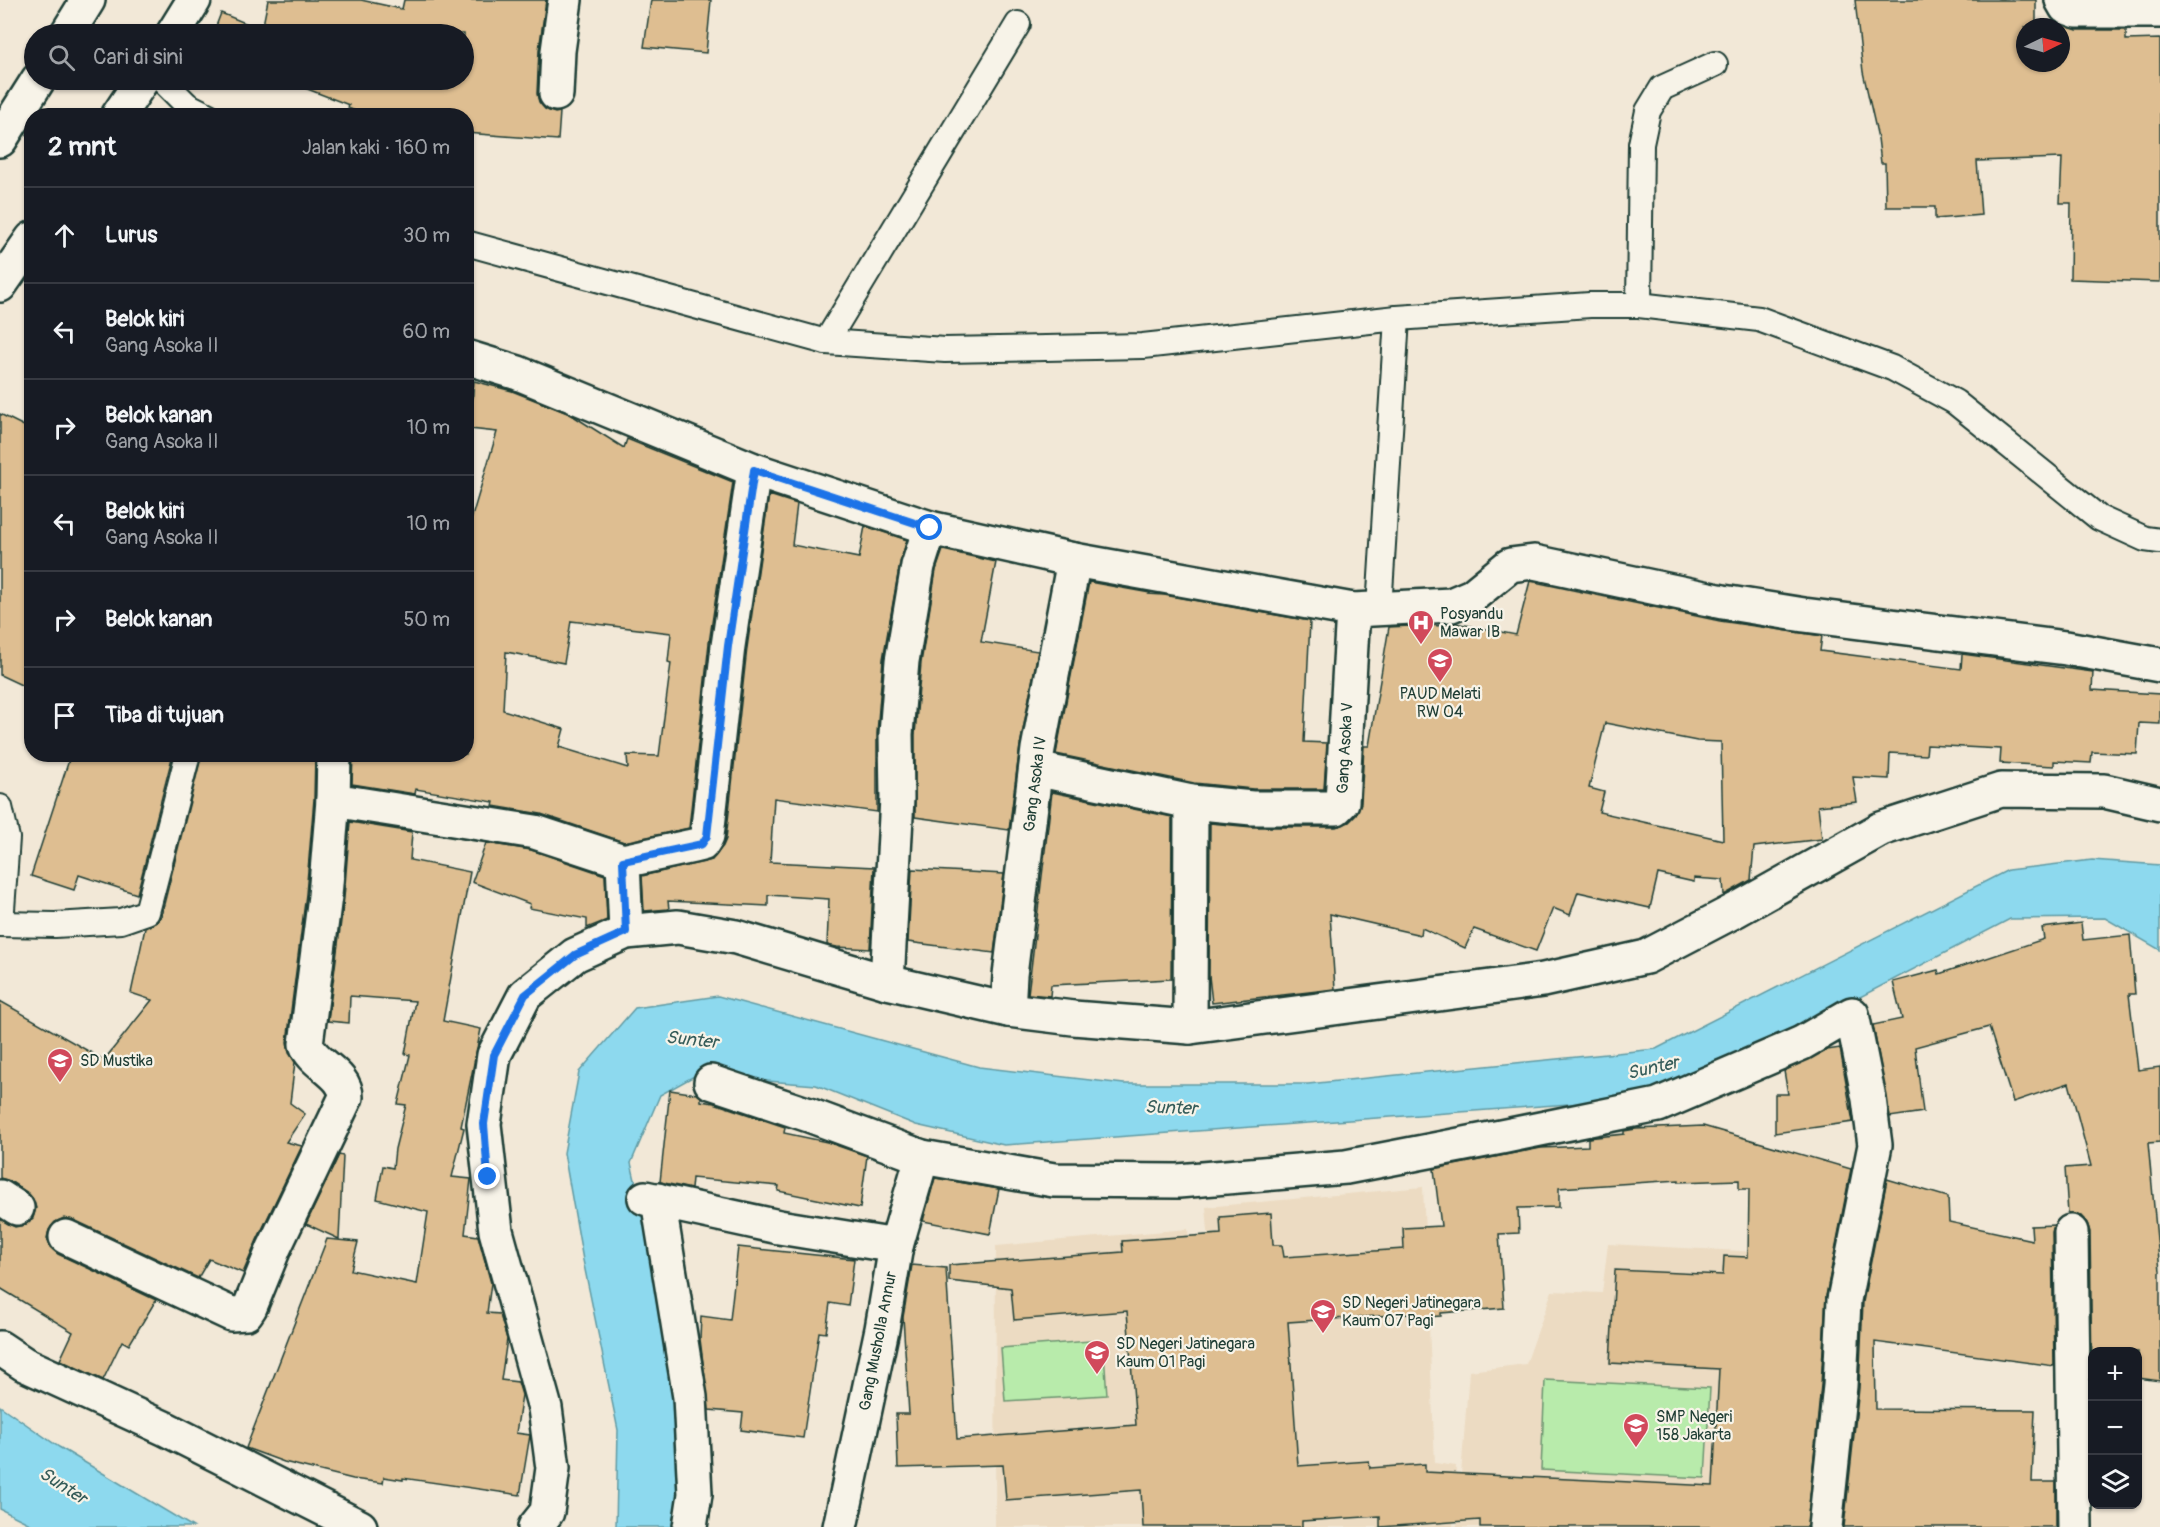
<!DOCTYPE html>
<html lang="id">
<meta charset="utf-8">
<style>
body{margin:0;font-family:Pangolin,sans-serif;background:#20242c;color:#f1f3f6}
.controls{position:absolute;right:18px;bottom:18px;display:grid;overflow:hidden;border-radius:12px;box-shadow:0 2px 4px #0004}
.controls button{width:54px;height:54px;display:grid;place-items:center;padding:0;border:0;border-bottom:2px solid #363941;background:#171b24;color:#f1f3f6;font:30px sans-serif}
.compass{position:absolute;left:2016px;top:18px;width:54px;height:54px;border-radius:50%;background:#171b24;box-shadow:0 2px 4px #0004;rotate:85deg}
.stop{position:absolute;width:18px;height:18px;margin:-14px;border:4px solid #1a73e8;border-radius:50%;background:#fff}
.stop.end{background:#1a73e8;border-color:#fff;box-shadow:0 2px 6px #0008}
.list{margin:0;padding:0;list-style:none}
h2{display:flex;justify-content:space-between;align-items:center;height:78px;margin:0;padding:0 24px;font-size:26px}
h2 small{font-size:20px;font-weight:400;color:#9ea1a6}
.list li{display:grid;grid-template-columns:39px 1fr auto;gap:18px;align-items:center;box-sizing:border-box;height:96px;padding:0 24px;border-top:2px solid #363941}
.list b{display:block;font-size:22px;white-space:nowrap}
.list p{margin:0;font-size:20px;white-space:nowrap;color:#9ea1a6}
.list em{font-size:20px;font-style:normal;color:#9ea1a6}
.icon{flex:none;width:33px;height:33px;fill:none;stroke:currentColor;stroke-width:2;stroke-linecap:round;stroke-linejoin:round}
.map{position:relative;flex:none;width:2160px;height:1527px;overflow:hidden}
.search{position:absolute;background:#171b24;box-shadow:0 2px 4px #0004;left:24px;top:24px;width:450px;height:66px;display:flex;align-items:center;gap:15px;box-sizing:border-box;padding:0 21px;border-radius:33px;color:#9ea1a6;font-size:22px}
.panel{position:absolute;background:#171b24;box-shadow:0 2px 4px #0004;left:24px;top:108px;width:450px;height:654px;border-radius:24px}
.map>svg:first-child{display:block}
.built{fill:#ecdbc2}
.green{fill:#b8ebab;stroke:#6c9470;stroke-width:1.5}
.water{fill:#8dd9ee;stroke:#619ba4;stroke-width:1.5}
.building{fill:#debe91;stroke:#1f3d34;stroke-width:1.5;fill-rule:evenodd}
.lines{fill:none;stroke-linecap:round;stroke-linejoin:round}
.lane-casing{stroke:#1f3d34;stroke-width:28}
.street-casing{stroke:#1f3d34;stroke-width:38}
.secondary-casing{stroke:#1f3d34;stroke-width:38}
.lane{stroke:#f7f3e8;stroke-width:24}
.street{stroke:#f7f3e8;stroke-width:33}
.secondary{stroke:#f7f3e8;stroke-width:33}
.route{stroke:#1a73e8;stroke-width:8}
.labels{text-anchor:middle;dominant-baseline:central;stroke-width:4.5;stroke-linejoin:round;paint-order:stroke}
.poi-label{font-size:16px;fill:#1f3d34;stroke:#f7f3e8;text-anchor:start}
.street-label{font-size:16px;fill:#1f3d34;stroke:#f7f3e8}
.water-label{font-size:18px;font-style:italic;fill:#355c59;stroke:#f7f3e8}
</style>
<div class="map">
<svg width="2160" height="1527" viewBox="0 0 2160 1527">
<rect width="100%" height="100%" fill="#f2e8d7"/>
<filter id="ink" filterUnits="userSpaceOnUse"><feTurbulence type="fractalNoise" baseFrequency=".0167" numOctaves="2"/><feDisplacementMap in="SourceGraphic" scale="12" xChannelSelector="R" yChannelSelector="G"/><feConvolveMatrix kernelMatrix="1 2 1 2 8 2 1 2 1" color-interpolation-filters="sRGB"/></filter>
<g filter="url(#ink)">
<g class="built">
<polygon points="1423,1187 1435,1463 1456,1466 1453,1527 1232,1527 1206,1207"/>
<polygon points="1188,1229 1209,1527 995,1527 996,1246"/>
<polygon points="1608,1244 1818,1255 1805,1527 1457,1527 1469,1371 1526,1364 1552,1291 1602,1293"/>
</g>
<g class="green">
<polygon points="1103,1340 1107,1395 1005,1401 1001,1348"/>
<polygon points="1545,1380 1710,1388 1705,1478 1541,1470"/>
</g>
<g class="water">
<polygon points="2092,860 2160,865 2160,950 2105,918 2010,919 1735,1062 1667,1089 1597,1102 1004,1145 916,1125 816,1085 696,1075 660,1095 631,1163 642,1210 658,1311 685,1431 680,1527 616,1527 618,1430 583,1260 564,1153 579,1072 635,1008 718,996 979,1067 1124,1084 1308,1084 1656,1049 2008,870"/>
<polygon points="0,1406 59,1447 193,1527 36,1527 0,1509"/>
</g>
<g class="building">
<polygon points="268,0 361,0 402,9 404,0 546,0 539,50 537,94 539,102 545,109 555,113 560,112 558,140 466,133 466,116 368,116 348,108 349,105 284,80 464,80 464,34 213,34 221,13 262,30"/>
<polygon points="651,0 711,0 706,53 644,47"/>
<path d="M1855 0H2036V22L2056 21 2077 30H2126V40L2160 39V282L2070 279 2071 203H2060L2062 158 1977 161 1981 215 1935 219V207H1886L1885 163H1881L1878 138 1863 72ZM2025 27H2061V63H2025Z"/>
<path d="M474 381 512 391 570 414 624 448 627 439 733 482 709 643 689 828 624 842 541 814 493 806 494 802 416 789 415 794 352 784 353 754H466V537L497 432 470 429ZM571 621 671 633 668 662 671 663 659 756 627 755 628 768 559 747 564 729 503 710 506 652 564 663Z"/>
<polygon points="0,414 32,430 32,690 0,675"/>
<polygon points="769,495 797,504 792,545 859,558 865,526 907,540 900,563 883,659 877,733 877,812 774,798 770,862 874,867 870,949 837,947 827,945 829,899 768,895 768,906 668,901 669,909 644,911 642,876 712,860 723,846 726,839 747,648"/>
<polygon points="943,550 996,562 981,642 1038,651 1020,746 1009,830 915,817 915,735 921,663 936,570"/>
<path d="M1530 581 1720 621 1822 636 1820 651 1961 669 1962 654 2093 672 2092 690 2160 694V724L2139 723 2137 754 2092 752 2091 763 2054 761V766L2000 763 2001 749 1927 745 1926 755 1890 753 1889 779 1853 777 1857 802 1818 806 1822 839 1754 847 1751 880 1724 895 1723 880 1694 878V882L1658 874 1650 908 1578 892 1570 915 1553 908 1536 951 1474 929 1465 948 1422 928 1421 935 1330 914 1335 989 1212 1003 1209 976 1210 823 1252 827H1336L1349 822 1356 815 1361 803 1364 746H1369L1389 627 1431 625 1447 627V624L1455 623 1516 635ZM1605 723 1697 741 1721 742 1723 840 1599 812 1604 792 1589 788Z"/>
<polygon points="1089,582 1150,593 1149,594 1164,595 1310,621 1304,742 1327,743 1324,789 1253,789 1194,783 1056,754"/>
<polygon points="71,754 173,754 137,894 79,875 74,890 31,876"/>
<polygon points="202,754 315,754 314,799 306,894 287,1042 289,1053 295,1062 290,1103 305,1114 286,1142 302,1146 257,1240 243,1273 209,1259 198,1278 74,1220 64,1218 55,1222 49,1230 47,1238 50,1247 58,1254 156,1300 129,1345 122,1341 103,1380 60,1360 73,1332 0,1288 0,1219 15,1227 25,1225 33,1218 36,1208 33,1199 28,1193 10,1181 0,1178 0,1001 104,1060 152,1000 131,993 145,928 157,922 161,916"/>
<polygon points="1052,792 1172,817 1171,979 1051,985 1050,996 1028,994"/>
<polygon points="350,822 412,832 410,860 470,872 443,1021 481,1029 461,1127 464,1128 452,1177 471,1179 465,1234 478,1236 491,1283 487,1313 500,1314 507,1339 501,1380 518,1382 522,1395 516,1433 530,1435 520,1495 403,1478 403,1480 384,1477 383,1483 353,1479 284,1462 246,1448 327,1239 358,1242 351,1270 417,1284 428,1212 377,1199 383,1166 393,1168 395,1149 406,1105 398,1104 410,1055 405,1054 415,1001 350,996 349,1023 328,1021 344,898"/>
<polygon points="486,843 531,850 605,875 607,920 587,928 587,919 529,908 530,904 472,882"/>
<polygon points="912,869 1004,874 994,953 908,942"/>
<polygon points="2081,923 2083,940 2130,935 2135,994 2129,994 2138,1070 2160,1067 2160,1142 2148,1143 2160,1271 2160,1381 2138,1378 2138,1352 2092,1352 2092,1372 2090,1232 2087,1223 2081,1216 2068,1214 2065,1168 2091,1166 2069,1083 2013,1102 1989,1027 1915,1047 1923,1112 1890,1117 1873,1025 1902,1019 1893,982 1938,970 1939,974 2044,939 2042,928"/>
<polygon points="1840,1048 1853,1122 1775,1133 1775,1094 1788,1094 1784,1071 1827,1050"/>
<polygon points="670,1090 697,1094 701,1097 701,1101 714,1103 785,1127 784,1133 827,1142 867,1156 860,1208 778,1191 779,1186 692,1178 691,1189 660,1182"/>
<path d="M1703 1126 1851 1169 1826 1296 1821 1385 1807 1527H1480V1520L1380 1527V1516L1302 1521V1527H1143L1141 1490 1006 1500 1003 1465 898 1468 896 1414H909L903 1317 912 1265 946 1268 957 1439 1136 1425 1127 1311 1014 1320 1011 1288 949 1281V1265L1123 1252 1122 1241 1221 1234 1220 1217 1271 1213 1273 1245H1282L1284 1257 1404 1249 1403 1228 1441 1226 1434 1169 1541 1148 1588 1146V1138L1624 1134V1131L1636 1129ZM1679 1180V1182L1739 1180V1189H1749L1748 1257 1724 1256 1723 1275 1615 1270 1610 1363 1719 1369 1713 1486 1425 1472V1464L1370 1468 1369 1461 1298 1466 1288 1322 1408 1314 1409 1318 1441 1316V1313L1504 1308 1499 1234 1519 1233 1518 1208 1559 1207V1188Z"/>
<polygon points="339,1155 343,1156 339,1239 306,1224"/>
<polygon points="935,1178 999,1189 990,1234 923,1221"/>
<polygon points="1887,1179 1948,1197 1949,1222 2032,1240 2031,1226 2054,1225 2052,1232 2054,1366 1875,1342 1876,1409 2035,1410 2032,1482 2056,1482 2056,1527 1844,1527 1859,1388 1863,1302"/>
<polygon points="738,1247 854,1259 848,1306 830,1303 826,1333 819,1332 803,1438 741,1430 743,1413 709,1410 700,1339 701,1316 730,1320"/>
</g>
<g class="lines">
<defs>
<g id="lane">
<polyline points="162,80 187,105 209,116"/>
<polyline points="466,243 826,342 945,350 1143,346 1397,318 1590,305 1639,305 1759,319 1892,368 1955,402 2099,518 2145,539 2160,541"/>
<polyline points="1639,305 1641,144 1648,111 1662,88 1715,64"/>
<polyline points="826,342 1018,24"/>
<polyline points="1379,609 1397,318"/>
<polyline points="0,807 7,838 1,924"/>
<polyline points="0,924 55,925 121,921 147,912 188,754"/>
</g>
<g id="street">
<polyline points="2062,0 2066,7 2077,11 2160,11"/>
<polyline points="556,94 558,51 565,0"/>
<polyline points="466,357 518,373 754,470 930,528 1074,560 1353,610 1451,605 1472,596 1510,565 1534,562 1723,602 1804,615 2066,648 2160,665"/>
<polyline points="334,754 333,800 535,832 623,861"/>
<polyline points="1036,769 1191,802 1252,808 1336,808 1342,802 1353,610"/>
<polyline points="626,932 623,861 693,846 702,844 707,836 728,646 754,470"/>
<polyline points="887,982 897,798 896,734 902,661 918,566 930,528"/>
<polyline points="1008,1010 1010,975 1038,749 1074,560"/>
<polyline points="1190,1027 1191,802"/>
<polyline points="711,1082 809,1115 922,1157 1054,1180 1178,1181 1346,1167 1501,1137 1658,1105 1802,1043 1852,1014 1869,1099 1875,1145 1844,1300 1840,1386 1825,1527"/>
<polyline points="0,1197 17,1208"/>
<polyline points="645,1198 779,1227 896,1246"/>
<polyline points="658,1200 690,1397 695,1494 690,1527"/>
<polyline points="2071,1232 2075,1527"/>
<path d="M66 1237 231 1314 246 1313 250 1307 274 1248 346 1097C346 1073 313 1065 306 1044L325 896 333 800"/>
<polyline points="0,1348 24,1364 166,1429 360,1527"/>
<polyline points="535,1527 547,1512 553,1468 545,1408 496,1231 484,1124 494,1055 525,995 575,955 626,932 678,927 736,937 887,982 1008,1010 1073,1018 1190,1027 1543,980 1646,957 1736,910 1881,829 2001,790 2104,791 2160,804"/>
<polyline points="840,1527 882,1329 896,1246 922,1157"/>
</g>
<g id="secondary">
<polyline points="67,34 88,0"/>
<polyline points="173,34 194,0"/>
<polyline points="118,116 142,80"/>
<polyline points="0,140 38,80"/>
<polyline points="0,285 32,239"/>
</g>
</defs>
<use href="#lane" class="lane-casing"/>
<use href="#street" class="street-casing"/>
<use href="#secondary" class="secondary-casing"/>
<use href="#lane" class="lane"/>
<use href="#street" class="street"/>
<use href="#secondary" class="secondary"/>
</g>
</g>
<g class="lines" filter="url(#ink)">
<polyline class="route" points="488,1177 484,1124 494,1055 525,995 575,955 626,932 623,861 693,846 702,844 707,836 728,646 754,470 930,528"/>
</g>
<defs>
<symbol id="hospital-pin" viewBox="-11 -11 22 30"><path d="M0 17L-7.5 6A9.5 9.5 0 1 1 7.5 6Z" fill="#d1495b" stroke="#f7f3e8"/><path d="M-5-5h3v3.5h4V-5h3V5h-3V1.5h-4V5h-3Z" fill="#fff"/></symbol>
<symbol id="school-pin" viewBox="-11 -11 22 30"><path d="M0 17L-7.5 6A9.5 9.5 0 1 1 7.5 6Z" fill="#d1495b" stroke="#f7f3e8"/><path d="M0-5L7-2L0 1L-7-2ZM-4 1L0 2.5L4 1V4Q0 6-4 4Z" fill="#fff"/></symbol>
</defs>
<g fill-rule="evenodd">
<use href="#hospital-pin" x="1406" y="608" width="30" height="40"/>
<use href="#school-pin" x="1425" y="646" width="30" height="40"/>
<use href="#school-pin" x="45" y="1046" width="30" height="40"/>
<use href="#school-pin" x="1308" y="1297" width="30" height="40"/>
<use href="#school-pin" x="1082" y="1338" width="30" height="40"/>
<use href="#school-pin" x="1621" y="1411" width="30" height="40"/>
</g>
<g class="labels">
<g class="poi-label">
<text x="1440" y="614">Posyandu<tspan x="1440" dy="18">Mawar IB</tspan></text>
<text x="1440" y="694" text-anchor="middle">PAUD Melati<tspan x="1440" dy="18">RW 04</tspan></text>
<text x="80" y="1061">SD Mustika</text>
<text x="1342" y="1303">SD Negeri Jatinegara<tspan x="1342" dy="18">Kaum 07 Pagi</tspan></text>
<text x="1116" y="1344">SD Negeri Jatinegara<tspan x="1116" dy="18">Kaum 01 Pagi</tspan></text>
<text x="1656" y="1417">SMP Negeri<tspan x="1656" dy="18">158 Jakarta</tspan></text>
</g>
<g class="street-label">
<text transform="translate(1345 748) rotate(-87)">Gang Asoka V</text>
<text transform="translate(1035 784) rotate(-83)">Gang Asoka IV</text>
<text transform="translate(878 1341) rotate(-79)">Gang Musholla Annur</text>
</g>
<g class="water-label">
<text transform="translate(692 1040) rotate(6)">Sunter</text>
<text transform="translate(1653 1068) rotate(-13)">Sunter</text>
<text transform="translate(1171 1108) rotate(2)">Sunter</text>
<text transform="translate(63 1486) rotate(33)">Sunter</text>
</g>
</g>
</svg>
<div class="controls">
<button>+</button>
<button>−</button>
<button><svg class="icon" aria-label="layers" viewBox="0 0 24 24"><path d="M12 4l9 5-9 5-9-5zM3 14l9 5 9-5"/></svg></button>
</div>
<svg class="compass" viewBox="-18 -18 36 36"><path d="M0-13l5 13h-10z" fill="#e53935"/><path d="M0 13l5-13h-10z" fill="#9ea1a6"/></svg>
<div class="stop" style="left:930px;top:528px"></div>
<div class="stop end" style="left:488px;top:1177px"></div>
<div class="search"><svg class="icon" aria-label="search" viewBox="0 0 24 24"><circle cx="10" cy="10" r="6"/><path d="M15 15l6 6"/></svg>Cari di sini</div>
<section class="panel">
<h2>2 mnt<small>Jalan kaki · 160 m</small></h2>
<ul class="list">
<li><svg class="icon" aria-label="ahead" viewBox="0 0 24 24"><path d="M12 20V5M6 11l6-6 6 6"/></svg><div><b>Lurus</b></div><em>30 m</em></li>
<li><svg class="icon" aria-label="left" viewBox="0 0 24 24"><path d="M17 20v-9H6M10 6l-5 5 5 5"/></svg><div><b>Belok kiri</b><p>Gang Asoka II</p></div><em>60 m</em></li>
<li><svg class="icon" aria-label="right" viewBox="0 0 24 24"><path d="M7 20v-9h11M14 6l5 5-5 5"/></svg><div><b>Belok kanan</b><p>Gang Asoka II</p></div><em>10 m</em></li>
<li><svg class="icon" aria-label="left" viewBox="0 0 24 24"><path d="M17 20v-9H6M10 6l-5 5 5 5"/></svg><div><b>Belok kiri</b><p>Gang Asoka II</p></div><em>10 m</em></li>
<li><svg class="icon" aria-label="right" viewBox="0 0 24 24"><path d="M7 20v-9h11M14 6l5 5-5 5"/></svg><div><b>Belok kanan</b></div><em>50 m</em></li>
<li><svg class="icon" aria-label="arrive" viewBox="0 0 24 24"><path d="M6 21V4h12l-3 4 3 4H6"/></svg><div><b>Tiba di tujuan</b></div></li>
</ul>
</section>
</div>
